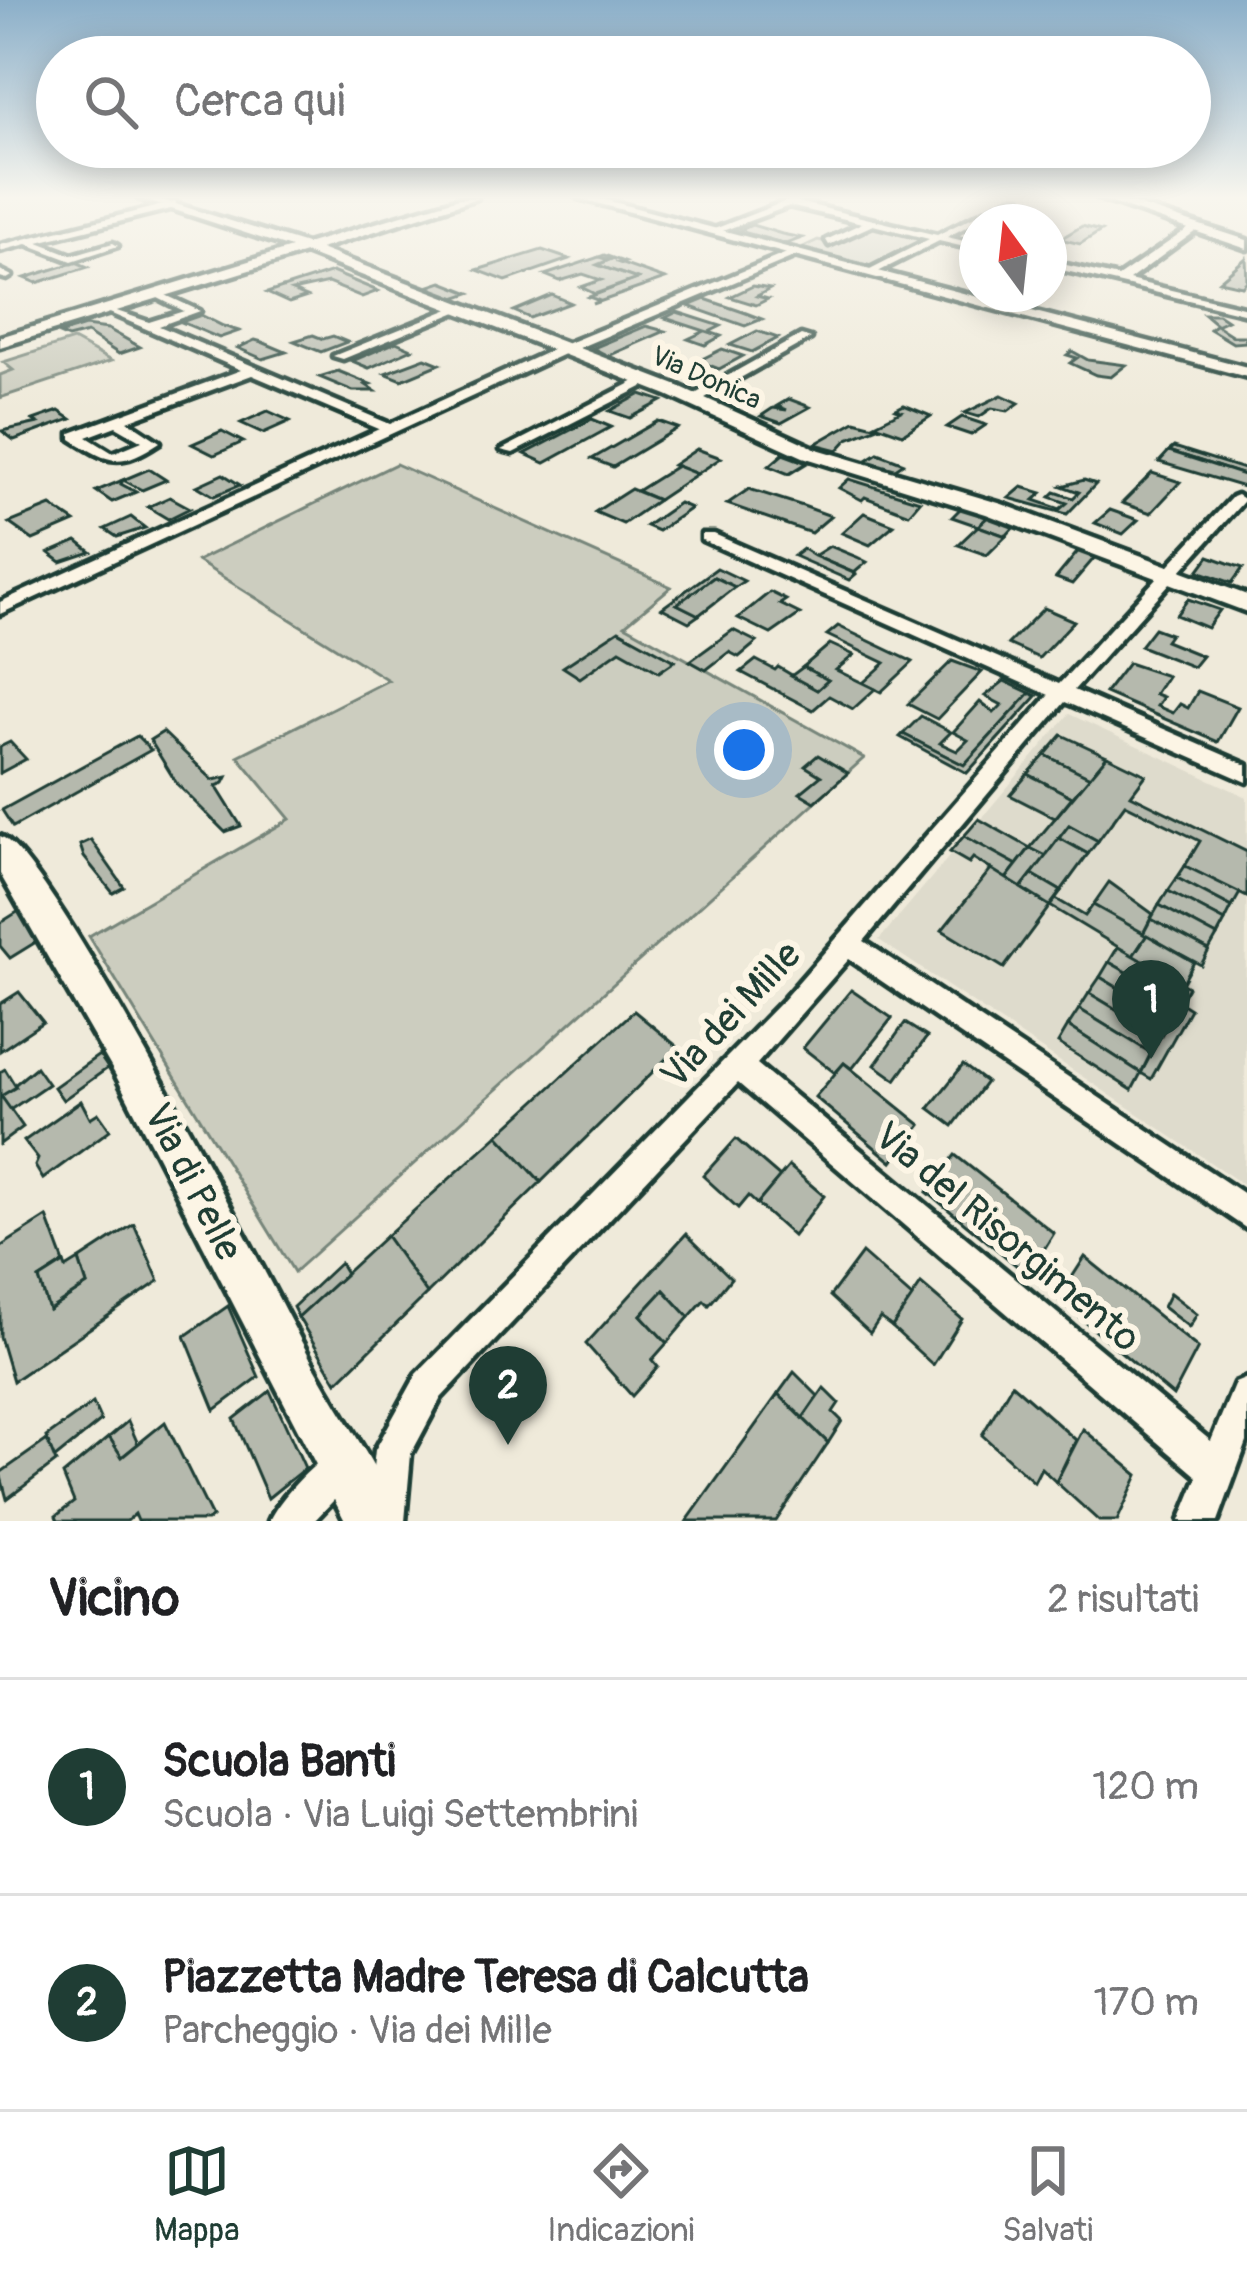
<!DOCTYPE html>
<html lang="it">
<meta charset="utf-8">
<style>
body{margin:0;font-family:Pangolin,sans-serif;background:#f2f2f2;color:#202124}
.compass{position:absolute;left:959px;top:204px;width:108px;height:108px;border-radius:50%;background:#fff;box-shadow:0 6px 30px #0003;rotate:345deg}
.you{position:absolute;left:744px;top:750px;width:42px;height:42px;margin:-30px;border:9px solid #fff;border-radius:50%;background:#1a73e8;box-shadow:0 0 0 18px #1a73e833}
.badge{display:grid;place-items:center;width:78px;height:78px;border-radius:50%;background:#1f3d34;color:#fff;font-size:39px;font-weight:700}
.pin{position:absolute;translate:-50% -99px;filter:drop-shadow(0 3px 6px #0008)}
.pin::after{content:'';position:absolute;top:63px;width:42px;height:36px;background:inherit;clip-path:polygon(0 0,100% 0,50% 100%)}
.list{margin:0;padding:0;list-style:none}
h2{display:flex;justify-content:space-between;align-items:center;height:156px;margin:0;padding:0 48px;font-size:51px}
h2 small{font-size:39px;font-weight:400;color:#757577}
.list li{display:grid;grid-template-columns:78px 1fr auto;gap:36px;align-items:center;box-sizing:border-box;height:216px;padding:0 48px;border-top:3px solid #e0e0e0}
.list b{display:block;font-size:45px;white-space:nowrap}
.list p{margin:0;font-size:39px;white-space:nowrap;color:#757577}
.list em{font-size:39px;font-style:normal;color:#757577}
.icon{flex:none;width:66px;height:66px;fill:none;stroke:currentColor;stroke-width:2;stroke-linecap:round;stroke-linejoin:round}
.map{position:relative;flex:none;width:1247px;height:1521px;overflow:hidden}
.search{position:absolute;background:#fff;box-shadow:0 6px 30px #0003;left:36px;right:36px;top:36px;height:132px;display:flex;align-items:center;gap:30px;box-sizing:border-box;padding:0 42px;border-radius:66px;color:#757577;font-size:45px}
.sheet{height:588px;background:#fff}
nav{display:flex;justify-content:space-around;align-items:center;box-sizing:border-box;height:168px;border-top:3px solid #e0e0e0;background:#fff;font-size:33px;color:#757577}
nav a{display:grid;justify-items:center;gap:6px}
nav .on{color:#1f3d34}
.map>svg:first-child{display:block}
.built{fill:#dedbcc}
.green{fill:#cccdbf;stroke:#76857a;stroke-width:3}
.building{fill:#b5b9ad;stroke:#1f3d34;stroke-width:3}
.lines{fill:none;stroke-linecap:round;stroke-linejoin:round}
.street-casing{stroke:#1f3d34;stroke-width:9}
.secondary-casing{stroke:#1f3d34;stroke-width:9}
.street{fill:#fcf5e5;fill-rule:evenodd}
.secondary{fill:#fcf5e5;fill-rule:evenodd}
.labels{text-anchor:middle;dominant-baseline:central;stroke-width:12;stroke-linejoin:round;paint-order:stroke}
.far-street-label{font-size:27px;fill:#1f3d34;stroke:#fcf5e5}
.near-street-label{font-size:39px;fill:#1f3d34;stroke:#fcf5e5}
</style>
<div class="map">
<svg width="1247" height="1521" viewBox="0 0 1247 1521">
<rect width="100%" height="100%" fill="#efeada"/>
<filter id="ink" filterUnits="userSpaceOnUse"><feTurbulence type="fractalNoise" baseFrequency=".00833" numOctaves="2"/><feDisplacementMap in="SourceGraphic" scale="24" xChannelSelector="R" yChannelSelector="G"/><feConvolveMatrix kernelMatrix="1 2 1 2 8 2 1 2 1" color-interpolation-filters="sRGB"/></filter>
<g filter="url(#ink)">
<polygon class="built" points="1069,714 1247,797 1244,1185 879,940"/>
<g class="green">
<polygon points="873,226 925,239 870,267 797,250 818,240 835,244"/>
<polygon points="73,340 111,361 0,398 0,375 13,370 3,362"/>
<polygon points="396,464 671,587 625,625 864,758 294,1272 89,936 290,819 238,756 388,680 197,561"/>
</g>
<g class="building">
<polygon points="752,225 782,234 802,238 786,244 739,231"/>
<polygon points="1082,226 1101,231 1080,244 1060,239"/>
<polygon points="542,250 569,259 506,281 477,270"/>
<polygon points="604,255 624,262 619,263 665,279 593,304 600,301 589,297 637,279 597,265 609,260 599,257"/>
<polygon points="599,257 609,260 597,265 637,279 595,294 581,287 601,280 583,274 560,281 545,275"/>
<polygon points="1246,258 1247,281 1242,286 1219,281"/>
<polygon points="76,262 88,267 37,283 25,278"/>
<polygon points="332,272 378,291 362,297 328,283 292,291 307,297 289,303 267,293"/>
<polygon points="442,282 470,293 452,299 424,288"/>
<polygon points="753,286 770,289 757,296 768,299 756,305 730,297"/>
<polygon points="552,295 571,303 530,318 514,311"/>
<polygon points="705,299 746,313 762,319 745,326 688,306"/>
<polygon points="677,312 721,326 709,332 721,336 705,345 688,339 705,331 665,318"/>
<polygon points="1204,314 1218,314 1227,320 1216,325 1233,336 1244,336 1247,342 1233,343 1210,329 1216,324"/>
<polygon points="201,315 223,326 239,331 219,338 181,322"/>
<polygon points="85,326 108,329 140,347 119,354 87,333 68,338 59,334"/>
<polygon points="646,326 665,331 608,356 593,348"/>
<polygon points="757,331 778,338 752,352 730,345"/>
<polygon points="313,335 323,339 333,336 347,342 321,352 294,341"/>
<polygon points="255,340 262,342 286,352 263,359 238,348"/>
<polygon points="396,342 412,349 369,368 352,361"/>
<polygon points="722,349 743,356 719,369 698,361"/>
<polygon points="1072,351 1088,360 1126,365 1111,377 1096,375 1070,363 1077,358 1067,355"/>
<polygon points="425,358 440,364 402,380 385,373"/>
<polygon points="338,371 370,384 366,385 375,391 353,391 319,377"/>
<polygon points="641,394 662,401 630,418 610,411"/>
<polygon points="1002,395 1019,403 1008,411 992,408 979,417 965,413"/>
<polygon points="789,399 810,407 781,423 761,416 773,408 787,410 777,406"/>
<polygon points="904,405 931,416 903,434 875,424 901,411 896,409"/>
<polygon points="59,411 71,419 14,440 2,431 38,423 33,420"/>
<polygon points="268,411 290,421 263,433 241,423"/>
<polygon points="962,417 986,425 971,435 947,427"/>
<polygon points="592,419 611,427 545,463 525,454"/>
<polygon points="658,421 678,428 613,467 592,459"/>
<polygon points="855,421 878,427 848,439 838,450 815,444"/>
<polygon points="222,431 243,442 214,455 192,444"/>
<polygon points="1174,447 1247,470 1247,476 1169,451"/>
<polygon points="697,449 721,458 697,474 673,465"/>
<polygon points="1169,451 1247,476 1247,488 1159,462"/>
<polygon points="878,453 904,463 891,472 864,462"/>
<polygon points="783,454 807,463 789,474 769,466"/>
<polygon points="677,466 697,474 658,500 637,491"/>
<polygon points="149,469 166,480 142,490 123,480"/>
<polygon points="1152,473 1180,482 1151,513 1122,503"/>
<polygon points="223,474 240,485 214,496 197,486"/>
<polygon points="849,479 920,501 909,514 865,497 862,500 839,488"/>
<polygon points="123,480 121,484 136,492 112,502 96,491"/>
<polygon points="1084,480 1096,484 1067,514 1009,498 1022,487 1042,493 1034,500 1060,509 1067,503 1050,497 1055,492 1073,498 1079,492 1062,486"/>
<polygon points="631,489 658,500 623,524 595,512"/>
<polygon points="749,489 803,506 831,516 811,533 727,504"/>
<polygon points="170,497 190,508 168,519 148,507"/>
<polygon points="679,503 691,508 658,531 646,526"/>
<polygon points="51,506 75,522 33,540 9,523"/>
<polygon points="962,507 989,516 978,526 952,517"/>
<polygon points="1110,510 1127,516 1138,520 1123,534 1095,523"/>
<polygon points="864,513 894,525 870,545 842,533"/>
<polygon points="989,516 1016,525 1006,536 978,526"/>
<polygon points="131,517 145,528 117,537 105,529"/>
<polygon points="978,526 1006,536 987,555 958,545"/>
<polygon points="77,541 91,552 61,562 49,553"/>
<polygon points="830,546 857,557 867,562 854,573 814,556"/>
<polygon points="803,549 814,556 856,574 849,580 794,556"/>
<polygon points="1080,549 1097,555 1072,584 1056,578"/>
<polygon points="1209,556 1228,563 1243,568 1232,583 1198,571"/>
<polygon points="717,568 744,581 735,587 714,577 677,604 699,615 689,622 662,608"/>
<polygon points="714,577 735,587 699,615 677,604"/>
<polygon points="770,592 786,600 780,604 800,614 771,634 738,618"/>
<polygon points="1188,599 1220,610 1207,628 1176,615"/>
<polygon points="1044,608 1074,621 1039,658 1008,644"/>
<polygon points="838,626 913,662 881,692 863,683 885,663 827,635"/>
<polygon points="1154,628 1170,634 1165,641 1202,656 1193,667 1140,646"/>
<polygon points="619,630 675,661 659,672 620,650 580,678 563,667"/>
<polygon points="733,630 757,642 739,657 729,652 706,670 690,661"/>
<polygon points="830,644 854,655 836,670 875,689 853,709 829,696 813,710 741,672 756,660 775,670 778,667 817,690 828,680 803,667"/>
<polygon points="952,661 982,672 937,719 908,704"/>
<polygon points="1128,663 1167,676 1155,694 1163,697 1157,706 1173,713 1180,704 1188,708 1198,691 1238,707 1218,742 1105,693"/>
<polygon points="803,667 828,680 817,690 791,676"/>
<polygon points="1004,681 1030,693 964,765 903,734 921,716 951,732 940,743 957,751 968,740 953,732 980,702 994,713 1002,705 985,696"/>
<polygon points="1030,693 1037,696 967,773 900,737 903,734 964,765"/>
<polygon points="163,732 213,780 227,777 224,783 216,786 241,826 225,832 177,784 150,740"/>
<polygon points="1062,735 1107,756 1090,777 1045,755"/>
<polygon points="137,736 151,750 13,827 2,810"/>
<polygon points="10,742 26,759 0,773 0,747"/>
<polygon points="818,755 848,773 815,802 800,793 821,776 805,766"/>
<polygon points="1045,755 1090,777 1072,797 1028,774"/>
<polygon points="1107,756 1146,775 1131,795 1247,852 1247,897 1185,866 1200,841 1125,804 1098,841 1069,825 1046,856 1030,848"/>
<polygon points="1028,774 1072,797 1055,818 1010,795"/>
<polygon points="979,819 1030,848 1017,865 964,836"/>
<polygon points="1069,825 1098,841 1088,854 1059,838"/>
<polygon points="964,836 1017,865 1006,879 973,858 969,863 950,852"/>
<polygon points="1059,838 1088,854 1061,891 1032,874"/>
<polygon points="91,840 124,887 113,893 84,857 80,845"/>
<polygon points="1030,848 1046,856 1021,888 1006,879"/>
<polygon points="1185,866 1240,893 1232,907 1177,878"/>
<polygon points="991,869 1050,906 1004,968 942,930"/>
<polygon points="1032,874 1061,891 1050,906 1021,888"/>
<polygon points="1177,878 1232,907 1225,921 1168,891"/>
<polygon points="1109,882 1153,914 1143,934 1093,905"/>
<polygon points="1168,891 1225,921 1217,936 1159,905"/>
<polygon points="1056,899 1085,916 1093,905 1147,935 1133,956 1050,906"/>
<polygon points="1159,905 1217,936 1209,950 1151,919"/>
<polygon points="19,911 36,942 10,958 0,946 0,923"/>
<polygon points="1151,919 1209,950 1201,965 1143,934"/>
<polygon points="1147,935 1194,962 1182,984 1133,956"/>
<polygon points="1118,947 1188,987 1180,1001 1109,962"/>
<polygon points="1109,962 1179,1002 1170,1019 1100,977"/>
<polygon points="1100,977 1170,1019 1161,1036 1089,993"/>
<polygon points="851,990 892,1018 852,1069 844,1063 835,1073 803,1048"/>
<polygon points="19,992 43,1022 0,1051 0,1004"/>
<polygon points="1089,993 1161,1036 1151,1053 1079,1009"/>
<polygon points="1179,1002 1190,1009 1151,1079 1141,1073"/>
<polygon points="1079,1009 1151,1053 1141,1073 1068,1026"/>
<polygon points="634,1011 678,1047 541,1182 498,1135"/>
<polygon points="905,1023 927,1037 896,1080 875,1065"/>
<polygon points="1068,1026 1141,1073 1132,1090 1058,1043"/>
<polygon points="99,1055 108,1068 63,1100 54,1087"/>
<polygon points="844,1063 921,1125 892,1162 815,1097"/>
<polygon points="963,1065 986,1082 953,1126 929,1108"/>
<polygon points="36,1067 48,1084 10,1110 1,1096"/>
<polygon points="5,1069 16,1087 1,1096 23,1127 0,1144 0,1072"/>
<polygon points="81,1101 90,1118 98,1113 110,1130 43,1179 35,1166 38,1159 24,1141"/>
<polygon points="498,1135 541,1182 427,1294 386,1236"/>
<polygon points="736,1139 780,1177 757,1204 748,1196 738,1208 703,1176"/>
<polygon points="955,1155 1054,1233 1028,1275 927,1192"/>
<polygon points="789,1166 824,1196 793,1236 757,1204"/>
<polygon points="47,1217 64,1263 39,1279 49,1310 87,1285 79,1260 134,1224 159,1281 13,1381 0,1337 0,1247"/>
<polygon points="686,1234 731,1278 709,1305 704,1300 689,1317 664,1290 641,1315 667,1343 652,1360 658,1367 632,1396 586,1344"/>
<polygon points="386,1236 427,1294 337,1382 298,1317"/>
<polygon points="862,1253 913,1298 892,1327 880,1318 870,1333 830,1296"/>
<polygon points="1085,1257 1198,1348 1173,1396 1058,1299"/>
<polygon points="79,1260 87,1285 49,1310 39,1279 64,1263 66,1268"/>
<polygon points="340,1263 346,1273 298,1317 293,1307"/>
<polygon points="921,1284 962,1319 933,1365 892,1327"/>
<polygon points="664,1290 689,1317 667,1343 641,1315"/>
<polygon points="1170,1293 1197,1314 1189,1327 1163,1307"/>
<polygon points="228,1306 259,1377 215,1410 185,1336"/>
<polygon points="794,1372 818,1396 803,1418 778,1394"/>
<polygon points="1012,1384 1076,1440 1056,1482 1041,1468 1034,1482 982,1435"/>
<polygon points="824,1388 839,1403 833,1412 842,1421 828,1443 803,1418"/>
<polygon points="270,1391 305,1468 268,1498 234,1419"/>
<polygon points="778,1394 828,1443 776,1521 687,1521"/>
<polygon points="93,1403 101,1421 54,1459 46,1437"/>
<polygon points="128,1421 138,1444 122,1457 109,1437"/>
<polygon points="165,1422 212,1517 207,1521 138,1521 135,1514 127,1521 58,1521 56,1516 74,1502 63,1475 109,1437 122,1457"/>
<polygon points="1083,1429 1138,1475 1117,1521 1099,1521 1056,1482"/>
<polygon points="47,1440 56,1462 7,1499 0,1473"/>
</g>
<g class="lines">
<defs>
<g id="street">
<polygon points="794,198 805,198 798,202 937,235 1010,198 1020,198 947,237 977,244 977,250 939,241 870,276 866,271 929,239 873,225 829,245 826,240 862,223 789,206 717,233 709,231"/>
<polygon points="175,202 178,207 38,242 72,255 113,243 118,246 72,261 27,244 0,251 0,245"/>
<polygon points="1192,226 1200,228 1129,280 1247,308 1247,314 1049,267 1049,261 1118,277"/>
<path d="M794 250 798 255 564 354 0 614V602L379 429 252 375 128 421 160 442C119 469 109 463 71 439V433L241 370 105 311V307L149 322 184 311 150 294 159 292 200 311 159 326 390 424 556 348ZM116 426 142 441 113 453 87 437Z"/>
<polygon points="0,270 12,276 7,279 0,277"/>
<polygon points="452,308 462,310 343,359 333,356"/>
<polygon points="801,335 811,338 698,402 686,399"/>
<polygon points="645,376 650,377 650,383 513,453 501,450"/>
<polygon points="1237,495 1245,500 1242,503 1074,690 1247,765 1247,782 1065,702 864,941 1247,1196 1247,1229 849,959 757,1064 1211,1441 1235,1383 1247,1378 1247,1442 1218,1521 1180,1521 1198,1477 738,1083 441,1398 411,1454 405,1521 367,1521 375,1450 417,1374 781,1002 1049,695 702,540 702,534 714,534 1059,684 1232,497"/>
<path d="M341 1448 354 1453 359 1466 354 1479 314 1521H269C279 1498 318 1457 341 1448Z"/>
</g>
<g id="secondary">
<polygon points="138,198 156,198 306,244 459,198 477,198 320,249 681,387 817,449 1002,504 1247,595 1247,612 986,514 803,457 667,395 305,253 0,347 0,337 291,248"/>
<polygon points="578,198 598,198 1247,367 1247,377"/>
<polygon points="1098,198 1116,198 1247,240 1247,249"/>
<path d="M0 836C50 852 276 1295 316 1369 344 1419 379 1468 401 1521H345L115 1074 0 874Z"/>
</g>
</defs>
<use href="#street" class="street-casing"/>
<use href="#secondary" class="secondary-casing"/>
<use href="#street" class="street"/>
<use href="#secondary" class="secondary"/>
</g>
</g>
<linearGradient id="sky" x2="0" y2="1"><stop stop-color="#8bafc9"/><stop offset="0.48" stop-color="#f8f6ee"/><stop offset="1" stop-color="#f8f6ee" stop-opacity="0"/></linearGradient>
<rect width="1247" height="411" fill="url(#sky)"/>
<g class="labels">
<g class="far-street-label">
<text transform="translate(706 378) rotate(24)">Via Donica</text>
</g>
<g class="near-street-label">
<text transform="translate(731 1015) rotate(-47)">Via dei Mille</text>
<text transform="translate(193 1182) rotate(63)">Via di Pelle</text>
<text transform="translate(1007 1237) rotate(40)">Via del Risorgimento</text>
</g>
</g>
</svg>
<svg class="compass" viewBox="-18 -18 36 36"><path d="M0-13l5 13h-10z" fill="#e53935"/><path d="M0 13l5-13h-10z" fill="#757577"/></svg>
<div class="you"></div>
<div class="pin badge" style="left:1151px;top:1059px">1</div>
<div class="pin badge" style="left:508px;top:1445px">2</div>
<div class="search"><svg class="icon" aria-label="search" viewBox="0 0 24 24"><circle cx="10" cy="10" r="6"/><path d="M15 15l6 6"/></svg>Cerca qui</div>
</div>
<section class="sheet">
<h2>Vicino<small>2 risultati</small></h2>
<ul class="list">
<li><span class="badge">1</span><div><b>Scuola Banti</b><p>Scuola · Via Luigi Settembrini</p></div><em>120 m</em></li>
<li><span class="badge">2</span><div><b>Piazzetta Madre Teresa di Calcutta</b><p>Parcheggio · Via dei Mille</p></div><em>170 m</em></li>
</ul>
</section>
<nav>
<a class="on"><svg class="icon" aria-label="map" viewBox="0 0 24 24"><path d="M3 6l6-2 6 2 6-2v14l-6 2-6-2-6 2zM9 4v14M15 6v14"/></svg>Mappa</a>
<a><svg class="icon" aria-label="directions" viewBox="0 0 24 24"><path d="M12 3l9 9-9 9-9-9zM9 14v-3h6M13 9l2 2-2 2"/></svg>Indicazioni</a>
<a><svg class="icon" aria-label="saved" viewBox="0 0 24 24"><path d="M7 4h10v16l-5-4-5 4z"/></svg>Salvati</a>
</nav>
